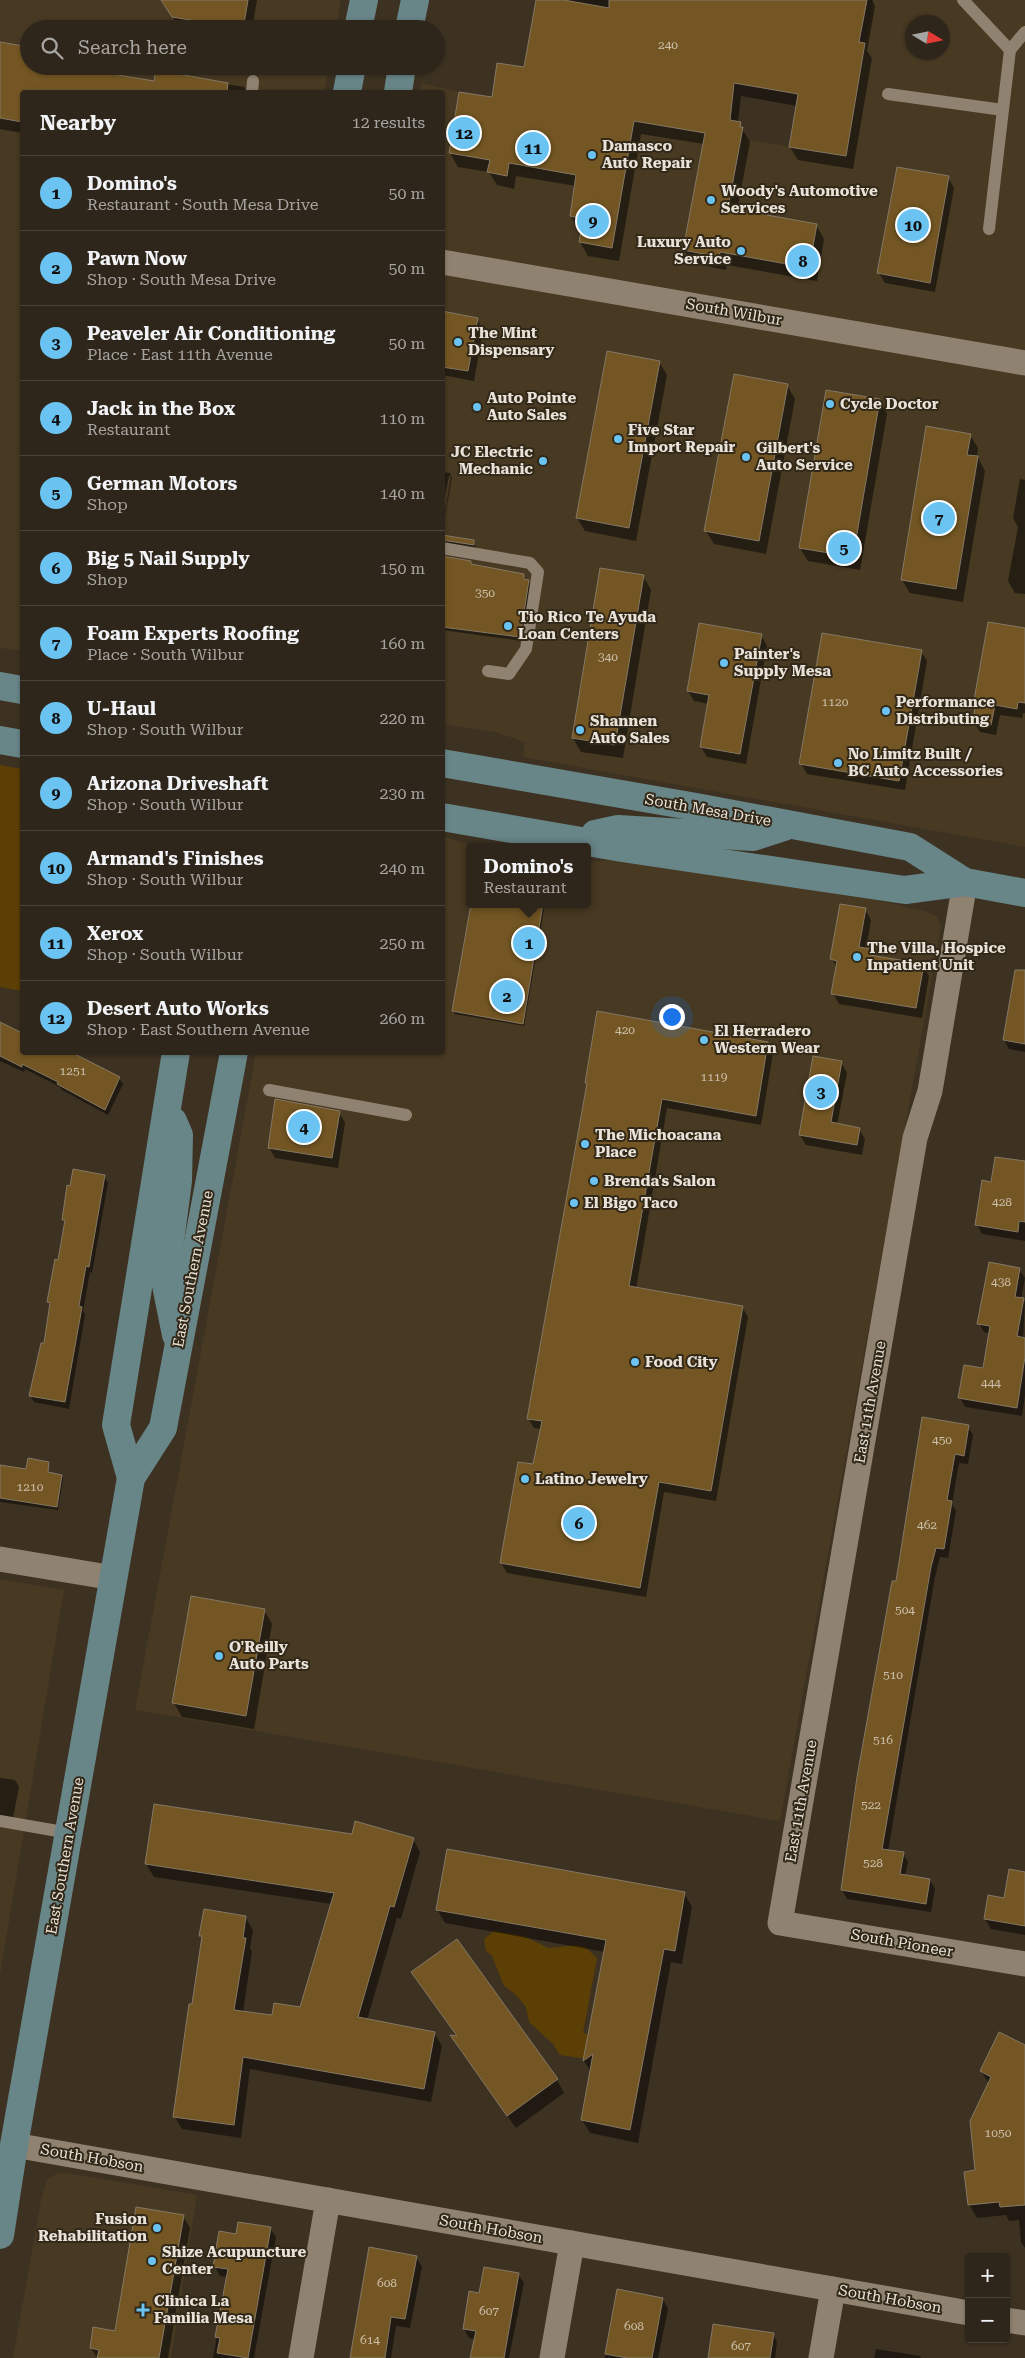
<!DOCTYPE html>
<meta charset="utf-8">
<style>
body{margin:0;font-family:"Roboto Serif",serif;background:#362e23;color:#f1f3f6}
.controls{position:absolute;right:15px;bottom:15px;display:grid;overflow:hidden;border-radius:5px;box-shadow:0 1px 4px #0004}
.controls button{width:45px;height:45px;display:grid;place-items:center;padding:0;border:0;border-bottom:1px solid #494339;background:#2e261a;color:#f1f3f6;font:25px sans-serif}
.compass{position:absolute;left:905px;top:15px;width:45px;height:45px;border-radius:50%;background:#2e261a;box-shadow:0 1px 4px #0004;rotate:100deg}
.you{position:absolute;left:671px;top:1016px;width:18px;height:18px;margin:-12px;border:4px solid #fff;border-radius:50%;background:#1a73e8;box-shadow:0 0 0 8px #1a73e833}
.badge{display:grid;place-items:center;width:32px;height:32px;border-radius:50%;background:#6bc3f2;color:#111;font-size:16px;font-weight:700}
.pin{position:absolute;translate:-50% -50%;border:2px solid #fff;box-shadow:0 1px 5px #0006}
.popup{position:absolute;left:466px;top:843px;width:125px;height:65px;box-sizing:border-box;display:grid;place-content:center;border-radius:5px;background:#2e261a;filter:drop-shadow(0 1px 4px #0005);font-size:16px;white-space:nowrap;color:#a7a5a2}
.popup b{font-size:19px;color:#f1f3f6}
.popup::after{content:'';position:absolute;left:50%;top:100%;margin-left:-10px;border:10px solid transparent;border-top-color:#2e261a}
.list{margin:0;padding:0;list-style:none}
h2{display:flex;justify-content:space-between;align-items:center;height:65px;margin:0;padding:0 20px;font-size:21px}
h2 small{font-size:16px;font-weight:400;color:#a7a5a2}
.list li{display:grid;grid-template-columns:32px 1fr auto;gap:15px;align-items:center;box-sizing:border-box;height:75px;padding:0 20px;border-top:1px solid #494339}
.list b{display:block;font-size:19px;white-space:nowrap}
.list p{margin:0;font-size:16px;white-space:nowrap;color:#a7a5a2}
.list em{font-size:16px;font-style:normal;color:#a7a5a2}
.icon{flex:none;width:28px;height:28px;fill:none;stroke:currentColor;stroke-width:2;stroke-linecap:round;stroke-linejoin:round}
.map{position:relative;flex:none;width:1025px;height:2358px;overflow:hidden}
.search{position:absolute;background:#2e261a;box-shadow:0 1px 4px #0004;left:20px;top:20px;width:425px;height:55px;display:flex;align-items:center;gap:12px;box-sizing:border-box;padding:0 18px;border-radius:28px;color:#a7a5a2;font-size:19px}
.panel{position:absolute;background:#2e261a;box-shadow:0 1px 4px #0004;left:20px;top:90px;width:425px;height:965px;border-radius:5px}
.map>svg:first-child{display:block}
.built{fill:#473922;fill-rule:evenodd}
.green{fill:#5c3f04}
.shadow{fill:#0007}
.building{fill:#735623;stroke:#847865}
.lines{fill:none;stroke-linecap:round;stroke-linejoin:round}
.service{stroke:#8f8270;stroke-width:12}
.minor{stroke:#8f8270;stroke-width:25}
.secondary{stroke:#688588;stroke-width:28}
.poi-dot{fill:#6bc3f2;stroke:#322818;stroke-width:2}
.labels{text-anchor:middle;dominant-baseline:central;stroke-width:4;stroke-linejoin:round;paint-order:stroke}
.number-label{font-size:12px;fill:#ccbfab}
.poi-label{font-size:15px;font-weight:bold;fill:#e9e2d8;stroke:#322818;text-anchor:start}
.street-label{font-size:15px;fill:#e9e2d8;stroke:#322818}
</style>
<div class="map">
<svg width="1025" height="2358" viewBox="0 0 1025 2358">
<rect width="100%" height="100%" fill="#3d3222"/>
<g class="built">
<polygon points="0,0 341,0 336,29 29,29 29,66 329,66 324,92 22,92 22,651 0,648"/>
<path d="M873 0H1025V847L523 757 525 742 495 732 443 724 442 92H420L421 83 459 92 846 156ZM912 22H942V52H912Z"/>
<polygon points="443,836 475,847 470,847 470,904 588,904 588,862 624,859 841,892 928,912 937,917 941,927 780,1821 135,1710 256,1053 442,1052"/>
<polygon points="0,1579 64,1590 0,1976"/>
<polygon points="60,2172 197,2195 171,2358 13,2358 41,2200 47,2179"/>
</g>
<g class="green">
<polygon points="0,765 22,769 22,991 0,987"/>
<polygon points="494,1931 524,1936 548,1948 578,1945 586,1948 597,1958 583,2033 591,2035 587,2059 560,2055 553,2044 529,2022 526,2007 515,1994 504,1986 492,1956 486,1951 484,1939"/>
</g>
<g class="shadow">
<polygon points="162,0 257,0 252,29 180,29"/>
<polygon points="537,0 872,0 875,6 867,51 872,58 853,169 798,160 790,147 797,106 741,96 738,122 750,142 737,211 816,225 824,239 817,281 727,265 726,270 692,263 684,250 704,144 641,134 619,261 588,256 580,242 582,230 579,230 571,216 576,186 516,176 514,189 497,185 489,172 458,167 450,153 493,99 525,69"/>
<polygon points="0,44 29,66 115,66 120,76 155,83 157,71 244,87 247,92 22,92 22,133 0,129"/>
<polygon points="948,177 954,188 935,292 885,283 879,273"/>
<polygon points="442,313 477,319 483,329 474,381 442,375"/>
<polygon points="659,362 667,375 636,541 585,531 577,518"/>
<polygon points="787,385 795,399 766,554 714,544 706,531"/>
<polygon points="880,401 887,414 860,570 808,561 800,548"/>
<polygon points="970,435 978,448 977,456 985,471 963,602 910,593 902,580"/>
<polygon points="442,472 450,473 452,478 442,532 451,476 449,476 442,509"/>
<polygon points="1020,479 1025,480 1025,594 1015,593 1008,581 1018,527 1013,518"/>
<polygon points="442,536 474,541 476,549 442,545"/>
<polygon points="442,556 470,562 473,566 523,575 531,585 522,641 442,630"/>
<polygon points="643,576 651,590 623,758 581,752 573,738"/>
<polygon points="1025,630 1025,713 1023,713 1022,718 1000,715 996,735 980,732 974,722 977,702 975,699"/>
<polygon points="761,635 767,646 746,764 707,757 701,747 709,704 694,701 688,691"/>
<polygon points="921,651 927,661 905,790 807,774 801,763"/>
<polygon points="472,904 545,904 524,1026 455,1014 453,1011"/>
<polygon points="865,909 871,920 866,949 871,950 875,957 923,965 929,976 922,1018 839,1004 833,993 837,968 832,959"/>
<polygon points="1025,1001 1025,1052 1009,1049 1004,1040"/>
<polygon points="0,1023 22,1034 22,1052 119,1078 123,1084 108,1115 62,1090 60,1087 25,1069 24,1072 0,1061"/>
<polygon points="767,1043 773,1053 761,1125 667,1108 636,1289 742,1307 748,1317 716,1501 664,1492 646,1597 507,1573 501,1563 534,1466 541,1429 534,1428 528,1418 588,1085 586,1082"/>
<polygon points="841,1062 847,1073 837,1125 859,1129 865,1139 862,1155 806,1145 800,1135"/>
<polygon points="339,1112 345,1123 338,1168 275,1158 269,1147"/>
<polygon points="1025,1163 1025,1241 982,1234 977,1225 993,1183"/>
<polygon points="104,1176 108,1183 92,1273 90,1272 83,1311 85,1315 69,1409 34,1402 30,1395 45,1345 51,1306 49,1302 66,1224 63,1220"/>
<polygon points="1019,1269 1025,1278 1021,1299 1025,1302 1023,1339 1025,1339 1025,1395 1022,1416 965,1407 960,1398 984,1370 990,1334 984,1332 979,1323"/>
<polygon points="923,1419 968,1427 973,1435 968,1464 959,1463 952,1504 956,1511 948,1558 940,1557 935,1577 888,1851 903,1854 908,1862 905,1876 930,1880 935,1889 931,1912 847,1899 842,1890 897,1583"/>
<polygon points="48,1463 49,1474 62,1476 63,1479 58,1510 0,1502 0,1466 27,1470"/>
<polygon points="264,1610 272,1624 254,1729 182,1717 174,1703"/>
<polygon points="0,1778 15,1780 19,1787 13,1818 0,1821"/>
<polygon points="353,1835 413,1839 420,1852 401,1919 397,1918 367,2020 434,2033 442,2046 431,2102 250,2069 241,2138 182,2129 175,2117 203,1940 201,1936 245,1917 253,1930 250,1948 252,1952 243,2012 273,2017 301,2009 332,1904 154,1877 146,1864"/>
<polygon points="1025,1873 1025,1935 991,1929 985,1919 989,1897 1005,1900"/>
<polygon points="684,1893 692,1907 682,1964 671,1962 638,2143 590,2133 582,2120 591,2072 584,2061 605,1952 445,1923 437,1909"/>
<polygon points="413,1973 557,2080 564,2093 516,2128 459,2049 452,2036 457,2037"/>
<polygon points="1025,2046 1025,2248 1021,2242 1019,2220 1009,2221 1006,2215 977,2218 969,2204 977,2171 989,2084 981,2071"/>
<polygon points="183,2216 190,2228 168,2358 97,2358 91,2348 116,2332"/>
<polygon points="270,2228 276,2237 254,2358 213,2358 228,2277 220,2276 215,2267 237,2235"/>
<polygon points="416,2257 422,2267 410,2328 396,2326 391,2358 352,2358"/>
<polygon points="518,2274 524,2283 509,2358 471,2358 475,2339 469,2338 464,2329 480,2294"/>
<polygon points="618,2291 663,2299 668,2309 658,2358 605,2358"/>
<polygon points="773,2334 777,2342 775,2358 709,2358"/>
<polygon points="876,2349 920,2356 921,2358 874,2358"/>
</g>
<g class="building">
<polygon points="161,0 248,0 243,29 172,17"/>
<polygon points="536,0 564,0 609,8 609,0 867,0 859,42 865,43 846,156 789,147 798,94 734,83 730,120 741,122 740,127 743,127 728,208 817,224 809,268 720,252 719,257 683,250 705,133 634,121 612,248 579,242 583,219 570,216 576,175 509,163 507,176 487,172 490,160 449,153 459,92 492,97 497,63 524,67"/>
<polygon points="0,42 29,47 29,66 113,66 112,74 154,81 156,70 228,83 227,92 22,92 22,122 0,118"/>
<polygon points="897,167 949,176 930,283 877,273"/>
<polygon points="442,311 478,318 468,371 442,367"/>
<polygon points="607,351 660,361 629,528 576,518"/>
<polygon points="734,374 788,384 759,541 704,531"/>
<polygon points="826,390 880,399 853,557 799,548"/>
<polygon points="926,426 971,434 967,455 978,456 956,589 901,580"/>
<polygon points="442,535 474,540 474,545 442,540"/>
<polygon points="442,556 471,561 471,564 524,574 524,579 529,580 520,637 442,627"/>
<polygon points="600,568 644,575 615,745 572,738"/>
<polygon points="988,622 1025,628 1025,703 1018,702 1017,709 995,705 991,725 973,722 976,700 974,700"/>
<polygon points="699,623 762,634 740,754 700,747 709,695 687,691"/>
<polygon points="822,633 922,650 899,781 799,764"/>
<polygon points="471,904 543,904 523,1024 452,1011"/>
<polygon points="840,904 866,908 859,947 871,949 870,955 924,964 916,1008 831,994 837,961 830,959"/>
<polygon points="1015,970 1025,970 1025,1044 1003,1040"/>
<polygon points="597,1011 768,1042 756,1116 662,1099 629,1286 743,1306 711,1491 659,1482 640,1588 500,1563 518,1462 533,1464 542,1421 527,1419 587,1083 585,1083"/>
<polygon points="0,1022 22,1033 22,1052 71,1052 120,1077 105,1110 57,1084 58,1082 22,1064 22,1067 0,1056"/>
<polygon points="813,1056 842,1061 831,1122 860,1128 857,1145 799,1135"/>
<polygon points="275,1099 340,1111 332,1158 268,1148"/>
<polygon points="995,1157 1025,1161 1025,1222 1019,1221 1018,1232 975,1225 982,1180 991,1182"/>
<polygon points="73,1169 105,1175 89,1267 86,1266 79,1306 82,1307 65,1402 29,1396 41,1343 44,1343 50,1303 47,1302 55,1259 58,1260 65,1220 62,1220 67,1185 70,1186"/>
<polygon points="989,1262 1020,1268 1015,1297 1024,1298 1017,1336 1025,1338 1025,1357 1017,1408 958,1398 964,1365 983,1368 990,1326 977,1324"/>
<polygon points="922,1417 969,1425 964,1456 955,1454 947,1500 952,1501 944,1549 936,1548 931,1567 882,1849 904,1852 900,1874 930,1879 926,1904 841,1890 857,1777 892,1581 896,1581"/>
<polygon points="28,1458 49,1462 48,1472 62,1475 57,1507 0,1498 0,1465 26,1469"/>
<polygon points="191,1596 265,1609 246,1716 172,1703"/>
<polygon points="154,1804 352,1834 355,1821 414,1838 394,1907 390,1906 358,2017 435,2032 424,2089 243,2057 234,2125 173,2117 189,2004 192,2004 202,1936 199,1936 204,1909 246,1916 243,1938 246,1938 234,2010 272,2015 274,2003 300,2007 334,1893 145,1864"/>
<polygon points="447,1849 685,1892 675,1951 664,1949 630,2130 581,2120 593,2054 583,2061 606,1940 436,1910"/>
<polygon points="1009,1869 1025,1872 1025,1926 984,1919 988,1895 1004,1898"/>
<polygon points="457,1939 558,2079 507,2116 450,2035 457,2036 411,1972"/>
<polygon points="999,2032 1025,2045 1025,2205 1000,2207 999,2202 968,2205 964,2172 975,2170 970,2121 991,2077 980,2071"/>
<polygon points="136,2207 184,2215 159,2358 97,2358 99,2350 90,2348 93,2327 115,2331"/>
<polygon points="238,2222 271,2227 248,2358 217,2353 220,2338 215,2337 228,2269 213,2267 219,2231 236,2234"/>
<polygon points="369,2247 417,2256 405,2319 391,2317 385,2358 350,2358"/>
<polygon points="484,2267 519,2273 504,2358 470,2358 476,2331 463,2329 469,2291 479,2293"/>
<polygon points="617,2289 663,2298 652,2358 627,2358 605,2354"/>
<polygon points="713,2324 774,2333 770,2358 708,2358"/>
</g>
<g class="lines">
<g class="service">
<polyline points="963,0 1010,50"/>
<polyline points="252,92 253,81"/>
<polyline points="888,94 1003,110"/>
<polyline points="989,229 1010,50 1025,32"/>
<polyline points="442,548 530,563 538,572 526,649 509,674 488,671"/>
<polyline points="269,1090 406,1115"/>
<polyline points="0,1821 69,1833"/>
</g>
<g class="minor">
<polyline points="442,262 1025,363"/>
<polyline points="965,882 930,1091 915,1138 780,1923 1025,1964"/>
<polyline points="0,1559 114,1578"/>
<polyline points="14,2145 969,2313"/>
<polyline points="1006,2320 1025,2323"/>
<polyline points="301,2358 328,2200"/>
<polyline points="552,2358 572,2243"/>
<polyline points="821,2358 833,2289"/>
</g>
<g class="secondary">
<polyline points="358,29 364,0"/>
<polyline points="409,29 415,0"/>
<polyline points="347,92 352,66"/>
<polyline points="398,92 402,66"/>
<polyline points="0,686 22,690"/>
<polyline points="0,740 22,744"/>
<polyline points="442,763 696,807 910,847 965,882"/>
<polyline points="442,817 622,848 905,890 965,882 1025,893"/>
<polyline points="595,834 618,829 753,837 784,827"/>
<polyline points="173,1121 179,1135 178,1181 165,1280 176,1335"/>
<polyline points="131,1478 116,1425 176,1052"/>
<polyline points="0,2235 14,2145 131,1478 163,1428 234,1052"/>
</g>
</g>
<g class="poi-dot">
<circle cx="592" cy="155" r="5"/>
<circle cx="711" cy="200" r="5"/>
<circle cx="741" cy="251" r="5"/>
<circle cx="458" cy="342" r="5"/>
<circle cx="830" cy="404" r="5"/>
<circle cx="477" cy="407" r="5"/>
<circle cx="618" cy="439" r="5"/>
<circle cx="746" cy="457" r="5"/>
<circle cx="543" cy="461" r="5"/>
<circle cx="508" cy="626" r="5"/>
<circle cx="724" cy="663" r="5"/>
<circle cx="886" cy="711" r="5"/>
<circle cx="580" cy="730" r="5"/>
<circle cx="838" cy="763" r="5"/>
<circle cx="857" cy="957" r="5"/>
<circle cx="704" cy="1040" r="5"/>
<circle cx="585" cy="1144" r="5"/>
<circle cx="594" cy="1181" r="5"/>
<circle cx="574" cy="1203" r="5"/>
<circle cx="635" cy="1362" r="5"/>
<circle cx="525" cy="1479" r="5"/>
<circle cx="219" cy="1656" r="5"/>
<circle cx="157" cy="2228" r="5"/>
<circle cx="152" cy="2261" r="5"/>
<path d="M140.5 2302.5h5v5h5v5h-5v5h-5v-5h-5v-5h5z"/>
</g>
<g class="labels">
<g class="number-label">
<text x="668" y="45">240</text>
<text x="485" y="593">350</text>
<text x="608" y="657">340</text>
<text x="835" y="702">1120</text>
<text x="625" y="1030">420</text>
<text x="73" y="1071">1251</text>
<text x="714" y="1077">1119</text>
<text x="1002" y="1202">428</text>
<text x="1001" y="1282">438</text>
<text x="991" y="1383">444</text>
<text x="942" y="1440">450</text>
<text x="30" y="1487">1210</text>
<text x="927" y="1525">462</text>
<text x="905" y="1610">504</text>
<text x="893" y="1675">510</text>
<text x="883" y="1740">516</text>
<text x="871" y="1805">522</text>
<text x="873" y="1863">528</text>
<text x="998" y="2133">1050</text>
<text x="387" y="2283">608</text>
<text x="489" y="2311">607</text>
<text x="634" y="2326">608</text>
<text x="370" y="2340">614</text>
<text x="741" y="2346">607</text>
</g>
<g class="poi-label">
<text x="602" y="146">Damasco<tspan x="602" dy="17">Auto Repair</tspan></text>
<text x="721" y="191">Woody's Automotive<tspan x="721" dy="17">Services</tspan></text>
<text x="731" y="242" text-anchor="end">Luxury Auto<tspan x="731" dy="17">Service</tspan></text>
<text x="468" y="333">The Mint<tspan x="468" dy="17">Dispensary</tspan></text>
<text x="487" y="398">Auto Pointe<tspan x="487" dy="17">Auto Sales</tspan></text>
<text x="840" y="404">Cycle Doctor</text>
<text x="628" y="430">Five Star<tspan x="628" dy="17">Import Repair</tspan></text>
<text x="756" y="448">Gilbert's<tspan x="756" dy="17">Auto Service</tspan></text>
<text x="533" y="452" text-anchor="end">JC Electric<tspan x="533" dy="17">Mechanic</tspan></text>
<text x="518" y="617">Tio Rico Te Ayuda<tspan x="518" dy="17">Loan Centers</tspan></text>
<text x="734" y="654">Painter's<tspan x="734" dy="17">Supply Mesa</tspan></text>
<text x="896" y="702">Performance<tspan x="896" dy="17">Distributing</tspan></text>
<text x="590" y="721">Shannen<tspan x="590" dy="17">Auto Sales</tspan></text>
<text x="848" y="754">No Limitz Built /<tspan x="848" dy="17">BC Auto Accessories</tspan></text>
<text x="867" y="948">The Villa, Hospice<tspan x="867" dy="17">Inpatient Unit</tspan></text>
<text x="714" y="1031">El Herradero<tspan x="714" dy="17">Western Wear</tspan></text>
<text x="595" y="1135">The Michoacana<tspan x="595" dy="17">Place</tspan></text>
<text x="604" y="1181">Brenda's Salon</text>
<text x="584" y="1203">El Bigo Taco</text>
<text x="645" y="1362">Food City</text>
<text x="535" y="1479">Latino Jewelry</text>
<text x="229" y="1647">O'Reilly<tspan x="229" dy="17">Auto Parts</tspan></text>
<text x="147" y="2219" text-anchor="end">Fusion<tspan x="147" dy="17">Rehabilitation</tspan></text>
<text x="162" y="2252">Shize Acupuncture<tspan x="162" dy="17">Center</tspan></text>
<text x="154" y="2301">Clinica La<tspan x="154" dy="17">Familia Mesa</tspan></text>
</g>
<g class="street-label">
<text transform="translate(734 312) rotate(10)">South Wilbur</text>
<text transform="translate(708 810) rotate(10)">South Mesa Drive</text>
<text transform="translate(193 1269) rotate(-79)">East Southern Avenue</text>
<text transform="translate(870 1402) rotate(-80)">East 11th Avenue</text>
<text transform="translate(801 1801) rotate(-80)">East 11th Avenue</text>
<text transform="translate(65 1856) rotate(-80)">East Southern Avenue</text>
<text transform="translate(902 1943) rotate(10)">South Pioneer</text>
<text transform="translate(92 2158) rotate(10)">South Hobson</text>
<text transform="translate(491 2229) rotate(10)">South Hobson</text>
<text transform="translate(890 2299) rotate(10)">South Hobson</text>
</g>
</g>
</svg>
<div class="controls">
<button>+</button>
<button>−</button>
</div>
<svg class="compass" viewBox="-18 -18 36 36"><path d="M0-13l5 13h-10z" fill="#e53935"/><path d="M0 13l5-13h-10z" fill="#a7a5a2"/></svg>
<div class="you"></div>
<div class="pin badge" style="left:529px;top:943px">1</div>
<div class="popup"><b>Domino's</b>Restaurant</div>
<div class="pin badge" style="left:507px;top:996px">2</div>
<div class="pin badge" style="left:821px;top:1092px">3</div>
<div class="pin badge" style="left:304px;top:1127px">4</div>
<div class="pin badge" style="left:844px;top:548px">5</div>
<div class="pin badge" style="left:579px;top:1523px">6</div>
<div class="pin badge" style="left:939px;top:518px">7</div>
<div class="pin badge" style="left:803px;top:261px">8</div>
<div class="pin badge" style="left:593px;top:221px">9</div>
<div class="pin badge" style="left:913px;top:225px">10</div>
<div class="pin badge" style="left:533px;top:148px">11</div>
<div class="pin badge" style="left:464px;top:133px">12</div>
<div class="search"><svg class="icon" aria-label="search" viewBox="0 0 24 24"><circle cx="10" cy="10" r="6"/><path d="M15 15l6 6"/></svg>Search here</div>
<section class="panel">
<h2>Nearby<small>12 results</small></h2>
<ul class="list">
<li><span class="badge">1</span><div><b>Domino's</b><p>Restaurant · South Mesa Drive</p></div><em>50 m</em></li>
<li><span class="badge">2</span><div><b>Pawn Now</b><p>Shop · South Mesa Drive</p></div><em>50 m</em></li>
<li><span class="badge">3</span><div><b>Peaveler Air Conditioning</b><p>Place · East 11th Avenue</p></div><em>50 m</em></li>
<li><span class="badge">4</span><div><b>Jack in the Box</b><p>Restaurant</p></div><em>110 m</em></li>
<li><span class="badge">5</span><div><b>German Motors</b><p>Shop</p></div><em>140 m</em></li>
<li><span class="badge">6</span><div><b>Big 5 Nail Supply</b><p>Shop</p></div><em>150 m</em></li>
<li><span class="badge">7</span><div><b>Foam Experts Roofing</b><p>Place · South Wilbur</p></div><em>160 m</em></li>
<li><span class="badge">8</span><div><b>U-Haul</b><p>Shop · South Wilbur</p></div><em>220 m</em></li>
<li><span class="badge">9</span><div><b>Arizona Driveshaft</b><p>Shop · South Wilbur</p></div><em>230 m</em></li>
<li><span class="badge">10</span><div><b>Armand's Finishes</b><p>Shop · South Wilbur</p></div><em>240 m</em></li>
<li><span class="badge">11</span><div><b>Xerox</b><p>Shop · South Wilbur</p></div><em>250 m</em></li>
<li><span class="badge">12</span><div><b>Desert Auto Works</b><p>Shop · East Southern Avenue</p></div><em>260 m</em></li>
</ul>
</section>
</div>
